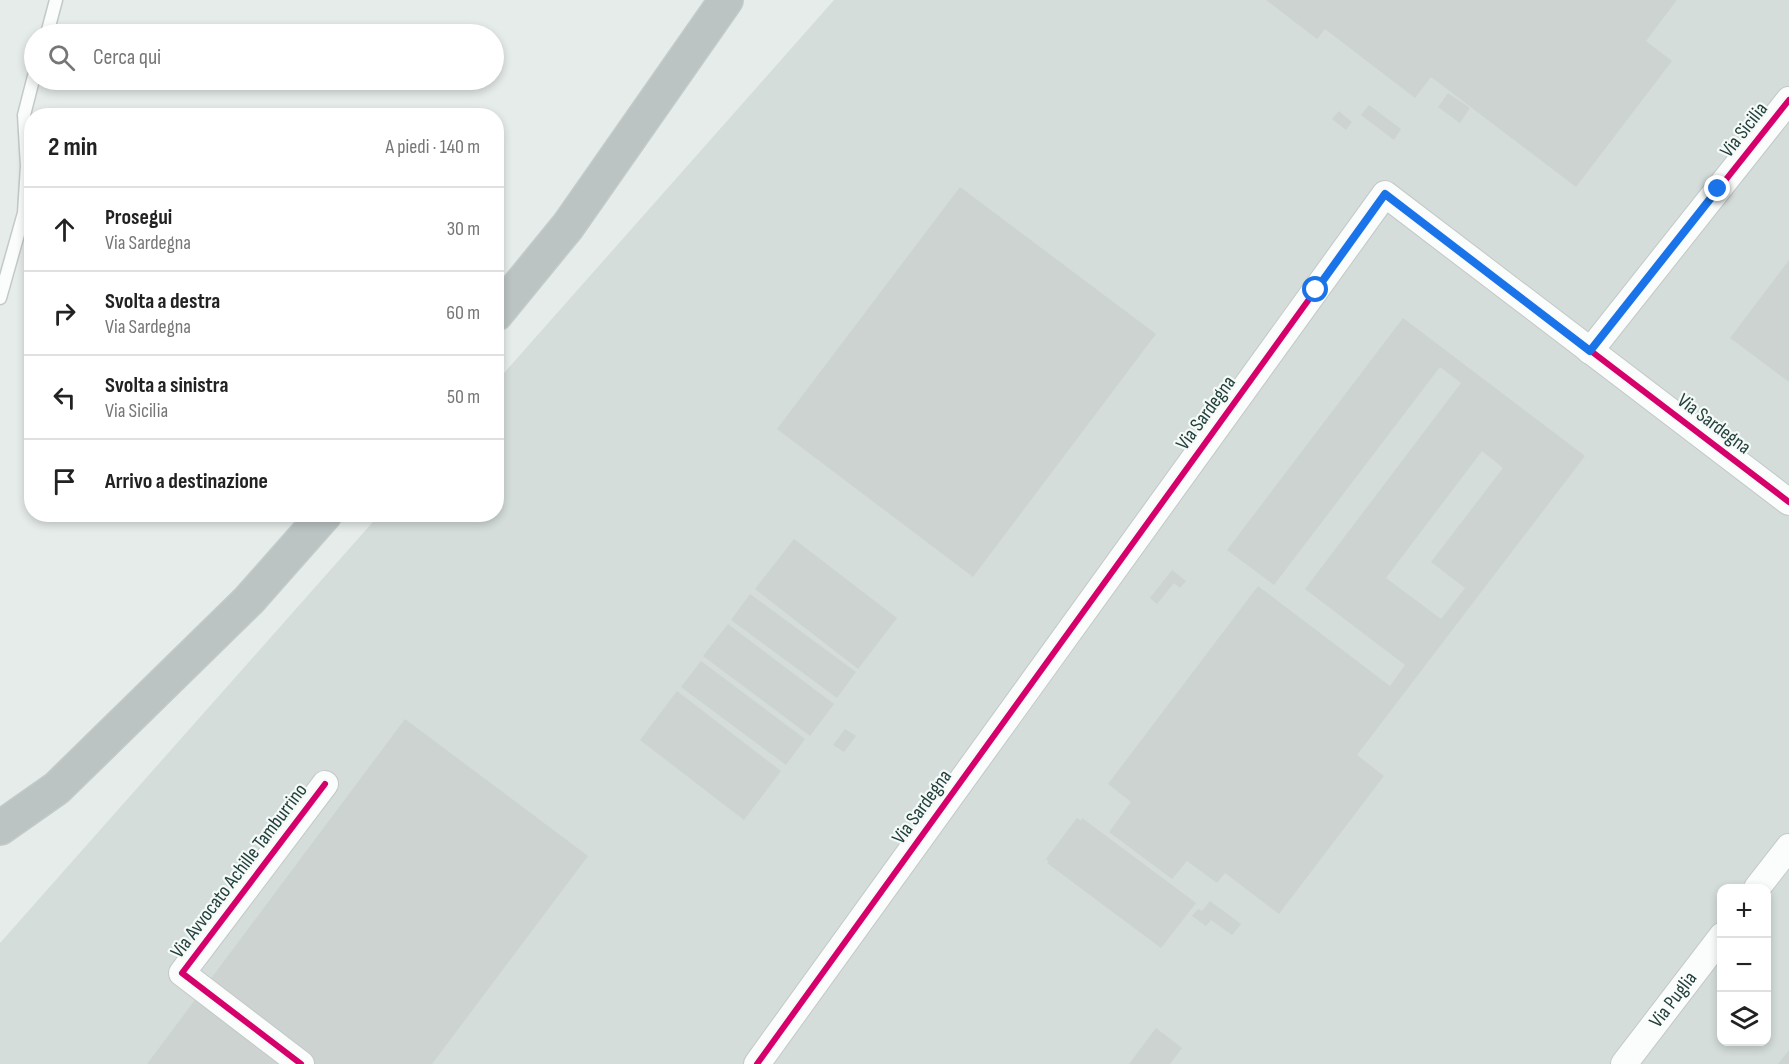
<!DOCTYPE html>
<html lang="it">
<meta charset="utf-8">
<style>
body{margin:0;font-family:"Sofia Sans Condensed",sans-serif;background:#f2f2f2;color:#222}
.controls{position:absolute;right:18px;bottom:18px;display:grid;overflow:hidden;border-radius:12px;box-shadow:0 3px 9px #0003}
.controls button{width:54px;height:54px;display:grid;place-items:center;padding:0;border:0;border-bottom:2px solid #e0e0e0;background:#fff;color:#222;font:30px sans-serif}
.stop{position:absolute;width:18px;height:18px;margin:-14px;border:4px solid #1a73e8;border-radius:50%;background:#fff}
.stop.end{background:#1a73e8;border-color:#fff;box-shadow:0 2px 6px #0008}
.list{margin:0;padding:0;list-style:none}
h2{display:flex;justify-content:space-between;align-items:center;height:78px;margin:0;padding:0 24px;font-size:26px}
h2 small{font-size:20px;font-weight:400;color:#767676}
.list li{display:grid;grid-template-columns:39px 1fr auto;gap:18px;align-items:center;box-sizing:border-box;height:84px;padding:0 24px;border-top:2px solid #e0e0e0}
.list b{display:block;font-size:22px;white-space:nowrap}
.list p{margin:0;font-size:20px;white-space:nowrap;color:#767676}
.list em{font-size:20px;font-style:normal;color:#767676}
.icon{flex:none;width:33px;height:33px;fill:none;stroke:currentColor;stroke-width:2;stroke-linecap:round;stroke-linejoin:round}
.map{position:relative;flex:none;width:1789px;height:1064px;overflow:hidden}
.search{position:absolute;background:#fff;box-shadow:0 3px 9px #0003;left:24px;top:24px;width:480px;height:66px;display:flex;align-items:center;gap:15px;box-sizing:border-box;padding:0 21px;border-radius:33px;color:#767676;font-size:22px}
.panel{position:absolute;background:#fff;box-shadow:0 3px 9px #0003;left:24px;top:108px;width:480px;height:414px;border-radius:24px}
.map>svg:first-child{display:block}
.built{fill:#d4ddda;fill-rule:evenodd}
.building{fill:#cdd3d1;fill-rule:evenodd}
.lines{fill:none;stroke-linecap:round;stroke-linejoin:round}
.lane-casing{stroke:#c3c9c7;stroke-width:15}
.street-casing{stroke:#c3c9c7;stroke-width:28}
.highway-casing{stroke:#c2cbc9;stroke-width:36}
.lane{stroke:#fbfcfc;stroke-width:12}
.street{stroke:#fbfcfc;stroke-width:26}
.highway{stroke:#bbc4c3;stroke-width:33}
.cycleway-casing{stroke:#f5faf8;stroke-width:10}
.cycleway{stroke:#d6006c;stroke-width:6}
.route{stroke:#1a73e8;stroke-width:8}
.labels{text-anchor:middle;dominant-baseline:central;stroke-width:4.5;stroke-linejoin:round;paint-order:stroke}
.street-label{font-size:20px;fill:#23413c;stroke:#f5faf8}
</style>
<div class="map">
<svg width="1789" height="1064" viewBox="0 0 1789 1064">
<rect width="100%" height="100%" fill="#e6ecea"/>
<path class="built" d="M834 0H1789V1064H0V943L379 515 496 514 497 381ZM1722 888H1766V1042H1722Z"/>
<g class="building">
<polygon points="1266,0 1677,0 1646,41 1672,61 1576,187 1431,77 1415,98 1325,29 1317,39"/>
<polygon points="1448,93 1470,108 1460,123 1438,107"/>
<polygon points="1369,105 1401,129 1394,140 1361,115"/>
<polygon points="1339,111 1352,122 1346,130 1332,119"/>
<polygon points="960,187 1156,334 973,577 777,429"/>
<polygon points="1789,260 1789,382 1730,338"/>
<path d="M1403 318 1585 456 1357 755 1384 776 1279 914 1225 873 1217 883 1187 861 1172 879 1109 832 1131 802 1108 784 1258 586 1390 686 1405 665 1305 589 1461 383 1440 367 1274 585 1227 550ZM1482 451 1503 468 1431 562 1465 588 1441 619 1386 578Z"/>
<polygon points="794,539 897,618 858,669 755,589"/>
<polygon points="1172,570 1186,581 1180,588 1174,583 1157,604 1150,598"/>
<polygon points="750,594 856,672 837,698 731,620"/>
<polygon points="728,624 834,704 810,736 703,656"/>
<polygon points="701,661 805,739 786,765 681,687"/>
<polygon points="677,691 781,771 744,820 640,740"/>
<polygon points="405,719 588,856 432,1064 147,1064"/>
<polygon points="845,729 856,736 844,752 833,745"/>
<polygon points="1077,818 1081,821 1082,818 1196,903 1161,948 1047,863 1049,861 1046,859"/>
<polygon points="1210,901 1241,924 1232,935 1211,920 1206,926 1192,916 1198,909 1202,911"/>
<polygon points="1156,1028 1182,1048 1170,1064 1129,1064"/>
<polygon points="1789,1050 1789,1064 1778,1064"/>
</g>
<g class="lines">
<defs>
<g id="lane">
<polyline points="47,34 56,0"/>
<polyline points="0,298 24,213 27,166 24,115 34,76"/>
</g>
<g id="street">
<polyline points="1590,351 1789,100"/>
<polyline points="1757,888 1789,847"/>
<polyline points="301,1064 182,973 325,784"/>
<polyline points="757,1064 1385,194 1789,502"/>
<path id="s1" d="M1624 1064 1722 936"/>
</g>
<g id="highway">
<polyline points="496,314 568,226 726,0"/>
<polyline points="0,828 57,788 249,600 325,514"/>
</g>
</defs>
<use href="#lane" class="lane-casing"/>
<use href="#street" class="street-casing"/>
<use href="#highway" class="highway-casing"/>
<use href="#lane" class="lane"/>
<use href="#street" class="street"/>
<use href="#highway" class="highway"/>
<defs>
<g id="cycleway">
<polyline points="1590,351 1789,100"/>
<polyline points="301,1064 182,973 325,784"/>
<polyline points="757,1064 1385,194 1789,502"/>
</g>
</defs>
<use href="#cycleway" class="cycleway-casing"/>
<use href="#cycleway" class="cycleway"/>
</g>
<g class="lines">
<polyline class="route" points="1316,290 1385,194 1590,351 1718,189"/>
</g>
<g class="labels">
<g class="street-label">
<text transform="translate(1744 130) rotate(-52)">Via Sicilia</text>
<text transform="translate(1206 413) rotate(-54)">Via Sardegna</text>
<text transform="translate(1714 424) rotate(37)">Via Sardegna</text>
<text transform="translate(922 807) rotate(-54)">Via Sardegna</text>
<text transform="translate(239 871) rotate(-53)">Via Avvocato Achille Tamburrino</text>
<text stroke="none"><textPath href="#s1" startOffset="81">Via Puglia</textPath></text>
</g>
</g>
</svg>
<div class="controls">
<button>+</button>
<button>−</button>
<button><svg class="icon" aria-label="layers" viewBox="0 0 24 24"><path d="M12 4l9 5-9 5-9-5zM3 14l9 5 9-5"/></svg></button>
</div>
<div class="stop" style="left:1316px;top:290px"></div>
<div class="stop end" style="left:1718px;top:189px"></div>
<div class="search"><svg class="icon" aria-label="search" viewBox="0 0 24 24"><circle cx="10" cy="10" r="6"/><path d="M15 15l6 6"/></svg>Cerca qui</div>
<section class="panel">
<h2>2 min<small>A piedi · 140 m</small></h2>
<ul class="list">
<li><svg class="icon" aria-label="ahead" viewBox="0 0 24 24"><path d="M12 20V5M6 11l6-6 6 6"/></svg><div><b>Prosegui</b><p>Via Sardegna</p></div><em>30 m</em></li>
<li><svg class="icon" aria-label="right" viewBox="0 0 24 24"><path d="M7 20v-9h11M14 6l5 5-5 5"/></svg><div><b>Svolta a destra</b><p>Via Sardegna</p></div><em>60 m</em></li>
<li><svg class="icon" aria-label="left" viewBox="0 0 24 24"><path d="M17 20v-9H6M10 6l-5 5 5 5"/></svg><div><b>Svolta a sinistra</b><p>Via Sicilia</p></div><em>50 m</em></li>
<li><svg class="icon" aria-label="arrive" viewBox="0 0 24 24"><path d="M6 21V4h12l-3 4 3 4H6"/></svg><div><b>Arrivo a destinazione</b></div></li>
</ul>
</section>
</div>
